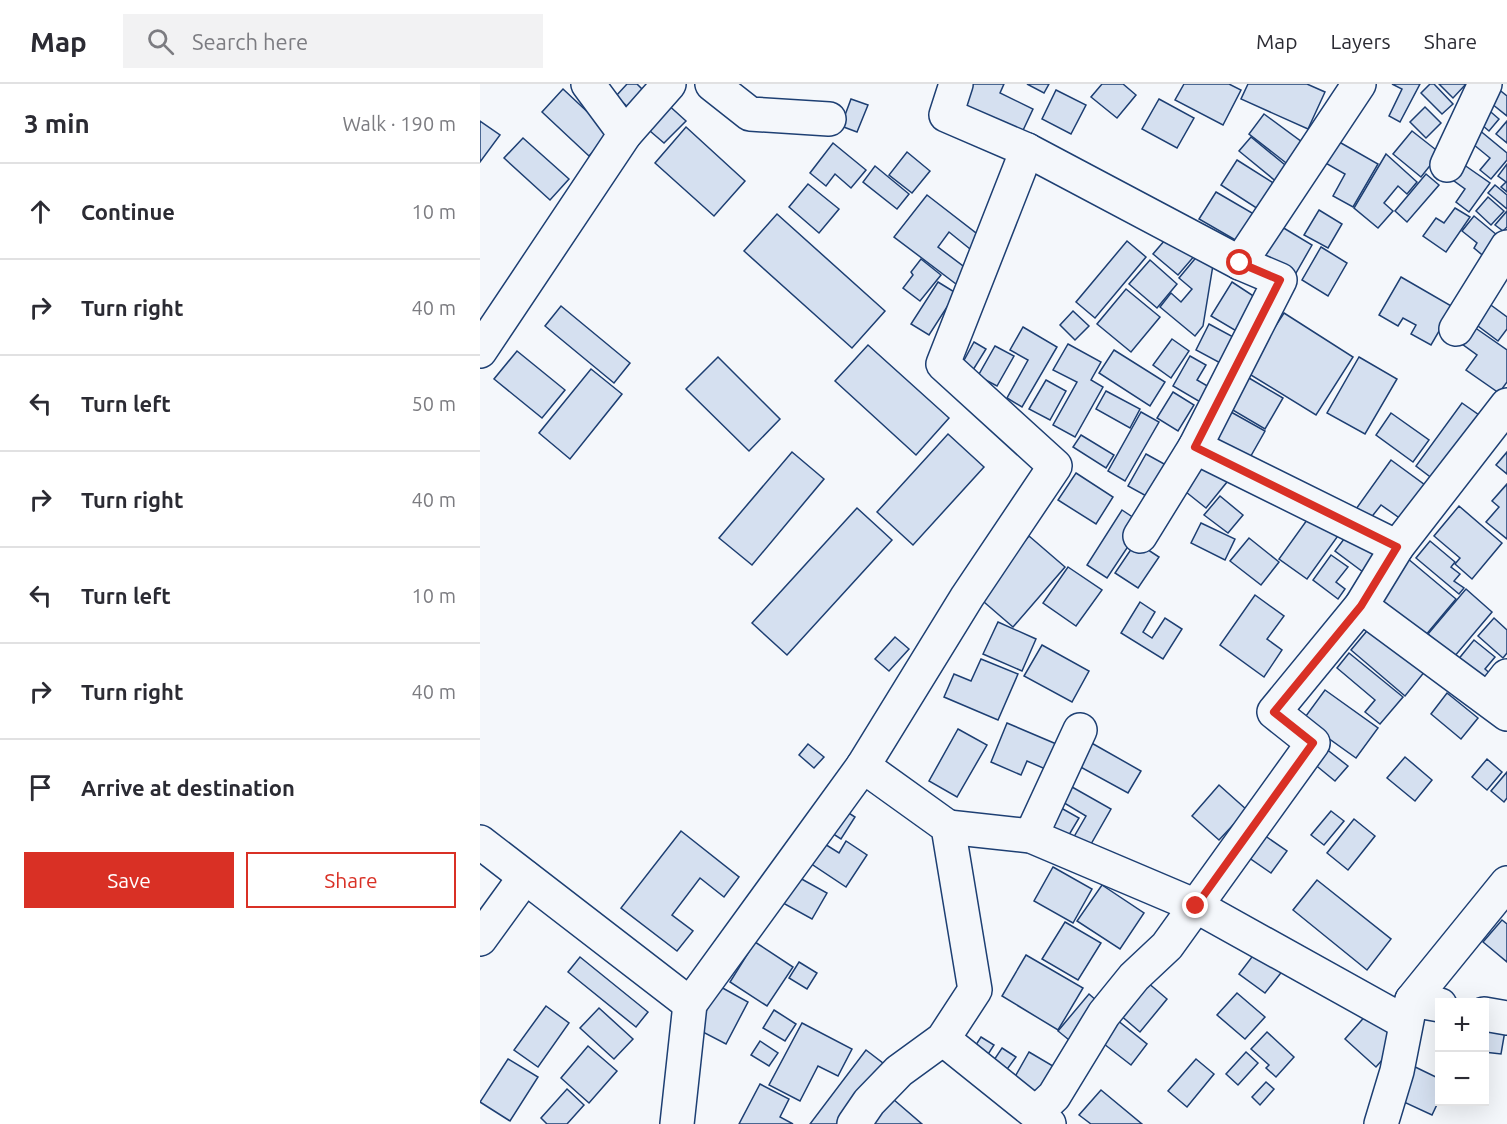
<!DOCTYPE html>
<meta charset="utf-8">
<style>
body{margin:0;font-family:Ubuntu,sans-serif;background:#f2f2f3;color:#2b2b33}
.controls{position:absolute;right:18px;bottom:18px;display:grid;overflow:hidden;border-radius:0px;box-shadow:0 6px 24px #0002}
.controls button{width:54px;height:54px;display:grid;place-items:center;padding:0;border:0;border-bottom:2px solid #e1e1e2;background:#fff;color:#2b2b33;font:30px sans-serif}
.stop{position:absolute;width:18px;height:18px;margin:-14px;border:4px solid #d93025;border-radius:50%;background:#fff}
.stop.end{background:#d93025;border-color:#fff;box-shadow:0 2px 6px #0008}
.list{margin:0;padding:0;list-style:none}
h2{display:flex;justify-content:space-between;align-items:center;height:78px;margin:0;padding:0 24px;font-size:26px}
h2 small{font-size:20px;font-weight:400;color:#7c7c81}
.list li{display:grid;grid-template-columns:39px 1fr auto;gap:18px;align-items:center;box-sizing:border-box;height:96px;padding:0 24px;border-top:2px solid #e1e1e2}
.list b{display:block;font-size:22px;white-space:nowrap}
.list em{font-size:20px;font-style:normal;color:#7c7c81}
.actions{display:flex;gap:12px;padding:18px 24px}
.actions a{flex:1;padding:14px 0;border:2px solid #d93025;border-radius:0px;text-align:center;font-size:21px;color:#d93025}
.actions .main{background:#d93025;color:#fff}
.icon{flex:none;width:33px;height:33px;fill:none;stroke:currentColor;stroke-width:2;stroke-linecap:round;stroke-linejoin:round}
.map{position:relative;flex:none;width:1027px;height:1040px;overflow:hidden}
header{display:flex;align-items:center;gap:36px;box-sizing:border-box;height:84px;padding:0 30px;background:#fff;border-bottom:2px solid #e1e1e2}
header strong{font-size:28px}
nav{display:flex;gap:33px;margin-inline-start:auto;font-size:21px}
.search{width:420px;height:54px;background:#f2f2f3;display:flex;align-items:center;gap:15px;box-sizing:border-box;padding:0 21px;border-radius:0px;color:#7c7c81;font-size:22px}
main{display:flex}
aside{flex:1;background:#fff}
.map>svg:first-child{display:block}
.building{fill:#d5e0f0;stroke:#1d3f73;stroke-width:1.5}
.lines{fill:none;stroke-linecap:round;stroke-linejoin:round}
.minor-casing{stroke:#1d3f73;stroke-width:36}
.minor{stroke:#f4f7fb;stroke-width:33}
.route{stroke:#d93025;stroke-width:8}
</style>
<header>
<strong>Map</strong>
<div class="search"><svg class="icon" aria-label="search" viewBox="0 0 24 24"><circle cx="10" cy="10" r="6"/><path d="M15 15l6 6"/></svg>Search here</div>
<nav><a>Map</a><a>Layers</a><a>Share</a></nav>
</header>
<main>
<aside>
<h2>3 min<small>Walk · 190 m</small></h2>
<ul class="list">
<li><svg class="icon" aria-label="ahead" viewBox="0 0 24 24"><path d="M12 20V5M6 11l6-6 6 6"/></svg><div><b>Continue</b></div><em>10 m</em></li>
<li><svg class="icon" aria-label="right" viewBox="0 0 24 24"><path d="M7 20v-9h11M14 6l5 5-5 5"/></svg><div><b>Turn right</b></div><em>40 m</em></li>
<li><svg class="icon" aria-label="left" viewBox="0 0 24 24"><path d="M17 20v-9H6M10 6l-5 5 5 5"/></svg><div><b>Turn left</b></div><em>50 m</em></li>
<li><svg class="icon" aria-label="right" viewBox="0 0 24 24"><path d="M7 20v-9h11M14 6l5 5-5 5"/></svg><div><b>Turn right</b></div><em>40 m</em></li>
<li><svg class="icon" aria-label="left" viewBox="0 0 24 24"><path d="M17 20v-9H6M10 6l-5 5 5 5"/></svg><div><b>Turn left</b></div><em>10 m</em></li>
<li><svg class="icon" aria-label="right" viewBox="0 0 24 24"><path d="M7 20v-9h11M14 6l5 5-5 5"/></svg><div><b>Turn right</b></div><em>40 m</em></li>
<li><svg class="icon" aria-label="arrive" viewBox="0 0 24 24"><path d="M6 21V4h12l-3 4 3 4H6"/></svg><div><b>Arrive at destination</b></div></li>
</ul>
<div class="actions"><a class="main">Save</a><a>Share</a></div>
</aside>
<div class="map">
<svg width="1027" height="1040" viewBox="0 0 1027 1040">
<rect width="100%" height="100%" fill="#f4f7fb"/>
<g class="building">
<polygon points="147,0 157,0 166,9 150,25 136,12"/>
<polygon points="488,0 524,0 520,9 553,25 538,57 480,21"/>
<polygon points="547,0 569,0 564,9"/>
<polygon points="622,0 643,0 656,11 637,34 611,13"/>
<polygon points="704,0 749,0 761,6 743,41 695,16"/>
<polygon points="768,0 827,0 845,8 828,45 761,15"/>
<polygon points="912,0 940,0 920,38 909,32 922,5"/>
<polygon points="950,0 954,0 973,20 962,30 941,9"/>
<polygon points="959,0 986,0 973,14"/>
<polygon points="1017,4 1027,12 1027,32 1007,16"/>
<polygon points="83,5 130,49 109,72 62,28"/>
<polygon points="576,6 606,21 591,50 562,35"/>
<polygon points="371,15 388,21 377,48 361,42"/>
<polygon points="679,15 714,34 697,64 662,45"/>
<polygon points="185,18 206,37 184,59 163,41"/>
<polygon points="945,23 961,39 946,54 930,38"/>
<polygon points="1005,23 1019,35 1009,47 995,35"/>
<polygon points="784,30 826,61 810,82 769,50"/>
<polygon points="0,37 20,51 0,78"/>
<polygon points="1027,37 1027,59 1016,50"/>
<polygon points="206,43 265,97 234,132 175,79"/>
<polygon points="998,45 1027,69 1027,76 1011,95 1000,86 1010,74 988,56"/>
<polygon points="932,47 960,69 941,93 913,70"/>
<polygon points="771,53 810,85 798,99 759,67"/>
<polygon points="43,54 89,95 70,116 24,74"/>
<polygon points="854,55 898,80 873,123 853,112 865,90 842,77"/>
<polygon points="353,59 386,86 371,104 355,90 346,102 330,89"/>
<polygon points="427,68 450,87 432,109 409,91"/>
<polygon points="906,70 937,98 927,110 918,102 904,119 913,127 898,144 874,124"/>
<polygon points="757,76 795,100 778,125 741,101"/>
<polygon points="980,78 1010,99 989,128 976,118 985,105 970,94"/>
<polygon points="1027,80 1027,108 1021,103 1026,98 1018,92"/>
<polygon points="395,82 429,110 417,125 383,98"/>
<polygon points="946,90 959,101 927,138 915,127"/>
<polygon points="328,100 359,125 339,149 309,123"/>
<polygon points="1015,101 1027,111 1027,125 1008,109"/>
<polygon points="736,108 779,133 764,161 719,135"/>
<polygon points="447,111 505,156 495,169 469,148 458,163 487,185 476,200 414,153"/>
<polygon points="1008,113 1024,127 1011,141 996,127"/>
<polygon points="975,124 990,133 966,168 943,152 956,134 964,139"/>
<polygon points="839,126 862,140 848,164 824,151"/>
<polygon points="1027,127 1027,143 1023,147 1015,141"/>
<polygon points="297,130 405,227 372,264 264,167"/>
<polygon points="994,132 1023,156 1007,175 994,164 997,159 982,147"/>
<polygon points="797,140 832,161 812,196 776,176"/>
<polygon points="691,149 716,170 698,191 673,170"/>
<polygon points="647,157 666,173 615,234 596,218"/>
<polygon points="841,163 867,179 848,212 822,196"/>
<polygon points="719,170 733,181 723,242 715,252 680,223 691,209 701,218 712,205 699,194"/>
<polygon points="441,175 461,191 440,217 423,204 433,191 431,188"/>
<polygon points="670,176 697,200 677,224 649,200"/>
<polygon points="921,193 973,223 951,261 931,250 936,241 923,234 918,242 899,231"/>
<polygon points="458,198 476,209 449,251 431,240"/>
<polygon points="752,198 778,215 758,248 731,232"/>
<polygon points="646,205 680,233 651,268 617,240"/>
<polygon points="1004,216 1027,233 1027,245 1018,257 990,236"/>
<polygon points="81,222 150,279 134,299 65,242"/>
<polygon points="593,227 609,242 595,256 580,241"/>
<polygon points="804,229 873,273 836,331 766,288"/>
<polygon points="729,240 757,255 744,281 716,266"/>
<polygon points="543,243 577,263 542,323 527,314 548,276 530,266"/>
<polygon points="994,243 1027,266 1027,298 1019,309 986,286 997,271 982,260"/>
<polygon points="692,255 709,267 691,294 673,281"/>
<polygon points="494,258 506,265 493,286 482,280"/>
<polygon points="588,260 621,278 611,296 623,303 595,353 573,341 597,298 573,286"/>
<polygon points="388,261 469,334 436,371 355,297"/>
<polygon points="515,262 534,272 517,302 498,292"/>
<polygon points="634,266 685,298 670,322 619,289"/>
<polygon points="37,267 85,306 62,334 14,295"/>
<polygon points="710,272 726,281 717,296 736,307 727,322 693,302"/>
<polygon points="238,273 300,335 269,367 206,305"/>
<polygon points="879,273 917,295 885,350 847,329"/>
<polygon points="111,285 142,310 90,375 59,349"/>
<polygon points="769,294 803,314 785,345 751,325"/>
<polygon points="566,296 586,307 570,336 549,325"/>
<polygon points="626,307 660,325 650,344 616,325"/>
<polygon points="693,308 714,321 698,347 677,334"/>
<polygon points="982,319 999,331 953,395 936,382"/>
<polygon points="661,328 679,338 645,397 628,387"/>
<polygon points="751,328 785,347 768,377 735,358"/>
<polygon points="911,329 949,356 933,378 896,351"/>
<polygon points="468,350 504,383 433,461 397,428"/>
<polygon points="601,351 634,371 626,384 593,363"/>
<polygon points="312,368 344,395 272,481 239,454"/>
<polygon points="1027,368 1027,390 1016,381"/>
<polygon points="666,370 697,387 679,419 648,402"/>
<polygon points="911,376 945,401 921,435 901,421 890,435 876,425"/>
<polygon points="722,378 747,398 726,424 701,404"/>
<polygon points="596,389 633,413 616,440 578,416"/>
<polygon points="1027,400 1027,455 1006,438 1019,423 1012,417"/>
<polygon points="740,412 763,431 748,449 724,431"/>
<polygon points="979,422 1022,459 992,495 975,480 980,474 954,452"/>
<polygon points="377,424 412,456 307,571 272,539"/>
<polygon points="642,426 663,440 627,494 607,481"/>
<polygon points="832,429 860,449 827,495 799,475"/>
<polygon points="721,439 755,455 745,476 711,459"/>
<polygon points="867,451 895,471 883,488 855,467"/>
<polygon points="549,452 585,483 533,543 497,512"/>
<polygon points="769,454 799,478 781,501 750,477"/>
<polygon points="950,457 975,478 971,483 980,490 974,497 984,504 979,510 936,474"/>
<polygon points="656,458 679,473 658,504 635,489"/>
<polygon points="851,471 868,483 856,498 865,505 858,515 833,496"/>
<polygon points="927,474 976,515 945,552 896,511"/>
<polygon points="588,483 622,506 596,542 563,519"/>
<polygon points="986,505 1012,528 974,573 948,550"/>
<polygon points="775,511 804,532 787,555 802,566 784,593 740,561"/>
<polygon points="660,518 675,528 663,548 672,554 685,534 702,545 683,575 641,549"/>
<polygon points="1014,534 1027,546 1027,569 1023,574 998,552"/>
<polygon points="518,538 556,555 542,587 503,570"/>
<polygon points="891,542 950,581 925,612 871,566"/>
<polygon points="415,553 429,565 409,587 395,575"/>
<polygon points="994,556 1015,573 1005,585 1015,594 1008,602 977,577"/>
<polygon points="562,561 609,587 592,618 544,592"/>
<polygon points="869,569 923,613 900,640 885,628 895,616 857,584"/>
<polygon points="501,575 538,590 518,636 464,613 474,590 491,597"/>
<polygon points="845,606 898,644 876,674 823,636"/>
<polygon points="967,609 998,634 981,655 951,630"/>
<polygon points="527,639 581,662 570,687 547,677 541,691 511,678"/>
<polygon points="478,645 507,661 477,713 449,697"/>
<polygon points="608,657 661,687 648,709 595,680"/>
<polygon points="328,660 344,673 334,684 319,671"/>
<polygon points="845,664 868,682 855,697 833,679"/>
<polygon points="925,673 952,696 935,717 907,694"/>
<polygon points="1007,675 1022,688 1007,706 992,693"/>
<polygon points="1027,688 1027,714 1024,718 1011,707"/>
<polygon points="585,699 631,725 607,767 591,758 606,732 576,714"/>
<polygon points="739,701 767,726 739,756 712,732"/>
<polygon points="574,720 599,734 586,756 562,742"/>
<polygon points="361,724 375,733 361,755 347,746"/>
<polygon points="851,727 864,737 844,761 831,751"/>
<polygon points="874,735 895,752 868,786 847,769"/>
<polygon points="201,747 259,793 244,813 220,794 192,831 213,847 197,867 141,824"/>
<polygon points="781,749 807,767 791,789 765,771"/>
<polygon points="340,757 359,769 366,757 387,771 366,803 327,777"/>
<polygon points="573,783 612,805 593,839 554,817"/>
<polygon points="318,793 347,809 332,835 303,819"/>
<polygon points="837,796 911,855 887,886 813,826"/>
<polygon points="622,801 664,829 640,865 597,837"/>
<polygon points="1022,836 1027,840 1027,878 1003,858"/>
<polygon points="585,838 621,859 598,896 562,875"/>
<polygon points="275,858 313,883 287,922 250,898"/>
<polygon points="778,865 804,885 785,909 759,890"/>
<polygon points="546,871 603,904 578,946 522,912"/>
<polygon points="100,873 168,928 156,943 88,888"/>
<polygon points="319,878 337,889 327,905 309,894"/>
<polygon points="660,892 687,915 660,948 632,924"/>
<polygon points="239,902 268,918 246,960 217,945"/>
<polygon points="757,909 785,933 765,955 737,931"/>
<polygon points="609,910 625,924 594,960 578,947"/>
<polygon points="66,922 89,939 58,983 34,966"/>
<polygon points="119,924 153,955 134,975 100,944"/>
<polygon points="294,926 316,940 305,957 283,944"/>
<polygon points="888,929 919,957 896,983 865,955"/>
<polygon points="632,932 667,960 651,981 615,953"/>
<polygon points="1004,938 1026,941 1021,970 1004,968"/>
<polygon points="322,939 372,965 358,992 338,982 320,1017 289,1001"/>
<polygon points="787,948 814,973 796,993 786,984 789,981 771,965"/>
<polygon points="501,953 514,961 505,975 492,967"/>
<polygon points="280,957 298,969 289,982 271,971"/>
<polygon points="108,962 137,987 109,1019 81,994"/>
<polygon points="522,964 536,973 525,988 512,979"/>
<polygon points="386,966 408,983 364,1040 330,1040"/>
<polygon points="549,968 578,985 561,1015 532,998"/>
<polygon points="766,968 778,979 758,1001 746,990"/>
<polygon points="28,975 58,993 30,1037 0,1018"/>
<polygon points="716,975 734,990 707,1023 688,1007"/>
<polygon points="929,980 960,995 960,1014 952,1031 913,1013"/>
<polygon points="786,998 794,1005 780,1021 772,1013"/>
<polygon points="280,1000 309,1015 300,1033 313,1040 259,1040"/>
<polygon points="87,1005 104,1021 87,1040 67,1040 61,1034"/>
<polygon points="621,1006 662,1040 611,1040 599,1031"/>
<polygon points="413,1015 442,1040 391,1040"/>
</g>
<g class="lines">
<defs>
<g id="minor">
<polyline points="108,0 145,50"/>
<polyline points="232,0 270,30 349,35"/>
<polyline points="547,66 760,179 800,196 715,363 660,452"/>
<polyline points="967,81 1005,0"/>
<polyline points="760,179 879,0"/>
<polyline points="976,245 1027,163"/>
<polyline points="0,267 145,50 189,0"/>
<polyline points="715,363 917,463"/>
<polyline points="881,522 1027,630"/>
<polyline points="1009,615 1027,592"/>
<polyline points="468,743 551,752 716,822 919,935 929,926 932,916 960,921"/>
<polyline points="551,752 600,646"/>
<polyline points="0,758 210,920"/>
<polyline points="0,855 45,793"/>
<polyline points="932,916 1027,799"/>
<polyline points="1004,930 1027,934"/>
<polyline points="463,955 569,1040"/>
<polyline points="556,1029 574,1012 624,930 654,893 687,862 833,659 794,628 881,522 917,463 1027,321"/>
<polyline points="197,1040 210,920 383,682"/>
<polyline points="374,1040 389,1018 419,987 463,955 495,906 468,743 383,682 487,513 575,382 463,280 547,66 466,31 476,0"/>
<polyline points="901,1040 917,987 929,926"/>
</g>
</defs>
<use href="#minor" class="minor-casing"/>
<use href="#minor" class="minor"/>
</g>
<g class="lines">
<polyline class="route" points="716,822 833,659 794,628 881,522 917,463 715,363 800,196 760,179"/>
</g>
</svg>
<div class="controls">
<button>+</button>
<button>−</button>
</div>
<div class="stop" style="left:760px;top:179px"></div>
<div class="stop end" style="left:716px;top:822px"></div>
</div>
</main>
